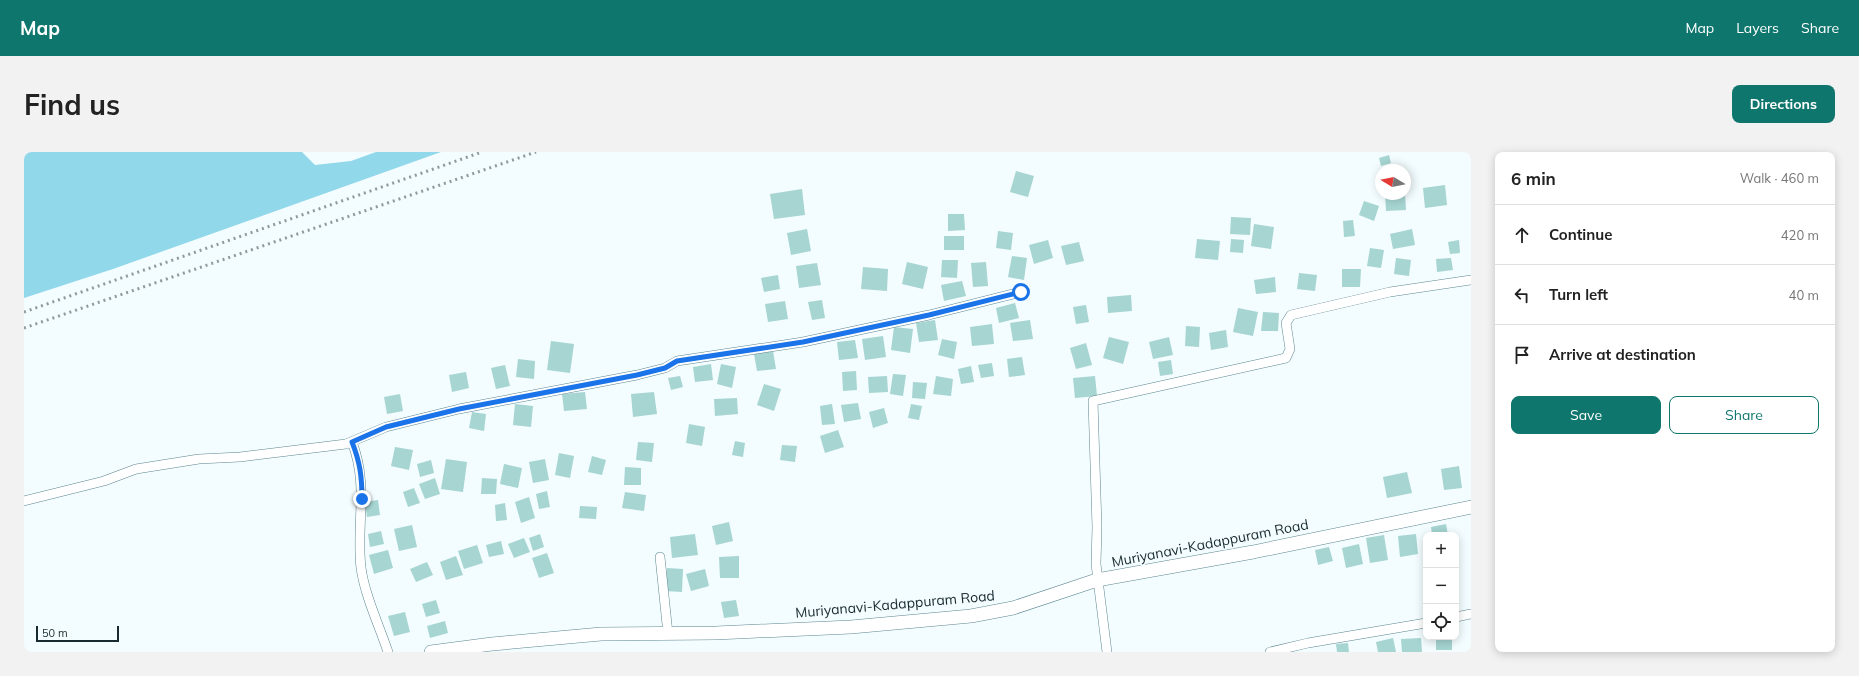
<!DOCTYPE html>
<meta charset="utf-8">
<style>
body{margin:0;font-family:Mulish,sans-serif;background:#f2f2f2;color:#222}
.controls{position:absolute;right:12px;bottom:12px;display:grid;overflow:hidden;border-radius:8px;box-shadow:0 2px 10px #0003}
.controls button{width:36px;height:36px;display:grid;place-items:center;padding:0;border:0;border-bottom:1px solid #e0e0e0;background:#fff;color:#222;font:20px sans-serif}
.compass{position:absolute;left:1351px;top:12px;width:36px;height:36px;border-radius:50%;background:#fff;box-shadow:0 2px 10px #0003;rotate:280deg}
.scale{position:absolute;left:12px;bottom:10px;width:83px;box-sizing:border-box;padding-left:4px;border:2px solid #182a2f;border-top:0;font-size:11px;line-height:14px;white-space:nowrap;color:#182a2f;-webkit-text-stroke:3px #f3fcfe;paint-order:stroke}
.stop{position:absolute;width:12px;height:12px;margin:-9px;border:3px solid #1a73e8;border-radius:50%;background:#fff}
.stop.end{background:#1a73e8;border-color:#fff;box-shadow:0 1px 4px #0008}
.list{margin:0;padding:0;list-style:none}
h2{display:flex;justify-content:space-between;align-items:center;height:52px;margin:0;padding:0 16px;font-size:17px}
h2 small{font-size:13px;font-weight:400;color:#767676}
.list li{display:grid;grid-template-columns:26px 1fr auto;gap:12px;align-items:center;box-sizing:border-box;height:60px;padding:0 16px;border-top:1px solid #e0e0e0}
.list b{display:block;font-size:15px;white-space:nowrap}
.list em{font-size:13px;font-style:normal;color:#767676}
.actions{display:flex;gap:8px;padding:12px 16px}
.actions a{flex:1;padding:9px 0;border:1px solid #0f766e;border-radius:8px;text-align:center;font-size:14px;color:#0f766e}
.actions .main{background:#0f766e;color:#fff}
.icon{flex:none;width:22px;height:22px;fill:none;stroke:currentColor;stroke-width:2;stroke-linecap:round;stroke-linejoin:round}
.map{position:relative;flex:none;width:1447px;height:500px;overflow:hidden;border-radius:8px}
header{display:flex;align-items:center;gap:24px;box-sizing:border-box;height:56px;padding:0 20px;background:#0f766e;color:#fff}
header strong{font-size:19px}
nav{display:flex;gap:22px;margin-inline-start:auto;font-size:14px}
.intro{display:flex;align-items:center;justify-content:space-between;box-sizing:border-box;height:96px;padding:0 24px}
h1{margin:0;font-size:28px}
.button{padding:10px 18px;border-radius:8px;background:#0f766e;color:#fff;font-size:14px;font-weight:700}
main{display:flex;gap:24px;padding:0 24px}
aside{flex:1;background:#fff;border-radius:8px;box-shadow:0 2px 10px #0003}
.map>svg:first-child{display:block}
.green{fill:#90d8ea}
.building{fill:#a6d5d2}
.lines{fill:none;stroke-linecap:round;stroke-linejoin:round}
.street-casing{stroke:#5c8691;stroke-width:10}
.secondary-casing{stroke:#5c8691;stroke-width:14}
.street{stroke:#fff;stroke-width:9}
.secondary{stroke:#fff;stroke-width:13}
.rail{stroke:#8d9a9e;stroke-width:3;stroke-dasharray:2 4;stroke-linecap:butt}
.route{stroke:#1a73e8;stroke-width:5}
.labels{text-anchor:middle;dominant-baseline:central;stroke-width:3.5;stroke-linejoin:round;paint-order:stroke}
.street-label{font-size:14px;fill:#182a2f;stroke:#f3fcfe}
</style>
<header>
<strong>Map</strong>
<nav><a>Map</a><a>Layers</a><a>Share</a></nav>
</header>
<div class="intro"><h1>Find us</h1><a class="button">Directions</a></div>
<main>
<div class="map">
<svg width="1447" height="500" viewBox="0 0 1447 500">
<rect width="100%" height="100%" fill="#f3fcfe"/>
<polygon class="green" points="0,0 278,0 291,13 327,9 352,0 417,0 89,117 0,146"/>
<g class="building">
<polygon points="1365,3 1367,11 1357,14 1355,6"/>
<polygon points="992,19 1010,24 1004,45 986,40"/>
<polygon points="1421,33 1423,53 1401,56 1399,36"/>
<polygon points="778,37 781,63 750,67 746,42"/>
<polygon points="1361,42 1381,42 1382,58 1362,59"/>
<polygon points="1340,49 1355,54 1350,69 1335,63"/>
<polygon points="924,62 940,62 941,78 924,79"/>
<polygon points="1207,65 1227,66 1226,83 1206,82"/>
<polygon points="1329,68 1331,84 1320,85 1319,69"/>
<polygon points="1230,72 1250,75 1247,97 1227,94"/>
<polygon points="783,77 787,99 767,103 763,81"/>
<polygon points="1388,77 1391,93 1369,97 1366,82"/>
<polygon points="974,79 989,81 987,98 972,96"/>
<rect x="920" y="84" width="20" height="14"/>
<polygon points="1173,87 1196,89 1194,108 1171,106"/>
<polygon points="1207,87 1220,88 1219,101 1206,100"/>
<polygon points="1024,88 1029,106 1010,112 1005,93"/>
<polygon points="1435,88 1436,101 1426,102 1424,90"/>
<polygon points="1055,90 1060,109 1042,113 1037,94"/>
<polygon points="1346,96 1360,98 1357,116 1343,114"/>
<polygon points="988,104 1003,106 1000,128 984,125"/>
<polygon points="1372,106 1387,108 1385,124 1370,122"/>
<polygon points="1427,106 1429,118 1413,120 1412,107"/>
<polygon points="918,108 934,108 933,126 917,125"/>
<polygon points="883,110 904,115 899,137 878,132"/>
<polygon points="962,110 964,134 949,135 947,111"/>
<polygon points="793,111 797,133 775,136 772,114"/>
<polygon points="839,115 864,117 863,139 837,137"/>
<polygon points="1318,117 1337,117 1336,135 1318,135"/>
<polygon points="1275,121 1293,123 1291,139 1273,137"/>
<polygon points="754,123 756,137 740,140 737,126"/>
<polygon points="1251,125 1252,140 1232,142 1230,128"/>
<polygon points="938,129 942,144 920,149 917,133"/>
<polygon points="1107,143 1108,159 1084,161 1083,145"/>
<polygon points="798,148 801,166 788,168 784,150"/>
<polygon points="761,149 764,167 744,170 741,152"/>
<polygon points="991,151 995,166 975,171 972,156"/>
<polygon points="1062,153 1065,170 1052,172 1049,155"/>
<polygon points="1214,156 1234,160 1229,184 1209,180"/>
<polygon points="1239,160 1255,161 1254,179 1237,179"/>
<polygon points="911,168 914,188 895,190 892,171"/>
<polygon points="1006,168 1009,187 989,189 986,171"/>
<polygon points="968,172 970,192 948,194 946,175"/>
<polygon points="1162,174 1176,175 1175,195 1161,194"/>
<polygon points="870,175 889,177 886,201 867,198"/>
<polygon points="1202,178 1204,195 1187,198 1185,181"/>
<polygon points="859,184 862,205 841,208 838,187"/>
<polygon points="1085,185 1105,190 1099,212 1079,206"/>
<polygon points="1145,185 1149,203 1129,207 1125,190"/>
<polygon points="918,187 933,190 930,207 914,203"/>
<polygon points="831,188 834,206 815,208 813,190"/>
<polygon points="527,189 550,192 546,221 523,218"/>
<polygon points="1062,191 1068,213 1052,217 1046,196"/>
<polygon points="749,199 752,217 733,219 730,202"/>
<polygon points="998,205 1001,223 985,225 983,207"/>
<polygon points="494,207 511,209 510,227 492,225"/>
<polygon points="1147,208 1149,222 1136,224 1134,210"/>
<polygon points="968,211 970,224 957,226 954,213"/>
<polygon points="687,212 689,228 671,230 669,215"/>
<polygon points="697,212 712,215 708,236 693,232"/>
<polygon points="481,213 486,234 472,237 467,216"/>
<polygon points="947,214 950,230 937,232 934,217"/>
<polygon points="832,219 833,238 819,239 818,220"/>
<polygon points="442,220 445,236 428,240 425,223"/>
<polygon points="869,222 882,223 879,244 866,242"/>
<polygon points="656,224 659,235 647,238 644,226"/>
<polygon points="863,224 864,240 845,241 844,225"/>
<polygon points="912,224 929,227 927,244 909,242"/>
<polygon points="1071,224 1073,244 1051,246 1049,226"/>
<polygon points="889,230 903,231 901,247 888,246"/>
<polygon points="740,232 757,237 750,259 733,253"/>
<polygon points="561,240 563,257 540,259 538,242"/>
<polygon points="630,240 633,262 609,265 607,242"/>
<polygon points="376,242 379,259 363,262 360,245"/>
<polygon points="713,246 714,262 691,264 690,247"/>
<polygon points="834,251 837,267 820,270 817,253"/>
<polygon points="491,252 509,254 507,275 489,273"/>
<polygon points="808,252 811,272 798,273 796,254"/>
<polygon points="887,252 898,254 895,268 884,266"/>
<polygon points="860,256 864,271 849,276 845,260"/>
<polygon points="448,260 462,262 460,279 445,276"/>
<polygon points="665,272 681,275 678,294 662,291"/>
<polygon points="814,278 820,295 801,301 796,284"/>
<polygon points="711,289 721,291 719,305 708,303"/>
<polygon points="614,290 630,291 628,310 612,308"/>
<polygon points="758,293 773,294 771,310 756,308"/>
<polygon points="371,295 389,298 385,318 367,314"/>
<polygon points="535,301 550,304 546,326 531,323"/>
<polygon points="568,304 582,308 578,323 564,320"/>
<polygon points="422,307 443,310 439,340 417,337"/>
<polygon points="521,307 525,328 509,331 505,310"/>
<polygon points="407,308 410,321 396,325 393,312"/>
<polygon points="480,312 498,316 494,336 476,332"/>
<polygon points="1435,314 1438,336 1420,338 1417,317"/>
<polygon points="601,315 617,316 617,333 600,333"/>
<polygon points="1383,320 1388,341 1363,346 1359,325"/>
<polygon points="411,326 416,342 401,347 395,332"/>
<polygon points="458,326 473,327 472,342 457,342"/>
<polygon points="390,336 396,351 384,355 379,340"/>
<polygon points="523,339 526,355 515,357 512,342"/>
<polygon points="601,340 622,343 620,359 598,356"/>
<polygon points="505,345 511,366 497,371 491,350"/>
<polygon points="354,348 356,363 343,365 341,350"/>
<polygon points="481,351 483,368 472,369 471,353"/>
<polygon points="556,354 573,355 572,367 555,366"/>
<polygon points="705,370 709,389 692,393 688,374"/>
<polygon points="1422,372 1424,383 1408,383 1407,375"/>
<polygon points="388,373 393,395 375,399 370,377"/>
<polygon points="357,379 360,392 346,395 344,382"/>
<polygon points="516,382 520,395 509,399 505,386"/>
<polygon points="671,382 674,403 648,406 646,385"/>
<polygon points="1392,382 1394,402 1376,405 1374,384"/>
<polygon points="1360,383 1364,408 1346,411 1342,386"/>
<polygon points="500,386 506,400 490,406 484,392"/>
<polygon points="477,389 480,402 465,405 462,393"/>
<polygon points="1335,392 1339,412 1322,416 1318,396"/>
<polygon points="453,393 459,411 440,417 434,399"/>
<polygon points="1305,395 1309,409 1294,413 1291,398"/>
<polygon points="364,398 369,416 350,422 345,403"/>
<polygon points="523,401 530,421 515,426 508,406"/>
<polygon points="432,404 439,423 422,428 416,410"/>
<polygon points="715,404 715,426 696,426 695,405"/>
<polygon points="403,410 409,423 392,430 386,417"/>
<polygon points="643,416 659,417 658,440 641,439"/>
<polygon points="681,417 685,434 667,439 662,422"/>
<polygon points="412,448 416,461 402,465 398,452"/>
<polygon points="712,448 715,464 700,466 697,450"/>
<polygon points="381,460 386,480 370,484 364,464"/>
<polygon points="421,469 424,481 406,486 403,474"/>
<rect x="1412" y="485" width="16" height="13"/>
<polygon points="1369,486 1372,500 1354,500 1352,490"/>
<polygon points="1397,486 1398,500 1378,500 1377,487"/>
<polygon points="1324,491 1325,500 1313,500 1312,492"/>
</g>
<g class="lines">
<defs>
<g id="street">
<path d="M328 290C345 334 332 371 337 416 341 444 355 473 364 500"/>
<polyline points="0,349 80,329 112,317 175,307 216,305 322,292 362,275 435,257 613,223 641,216 653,209 779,190 905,163 997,140"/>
<polyline points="636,405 644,482"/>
<polyline points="1432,465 1447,462"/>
<polyline points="1083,500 1072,412 1073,375 1069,249 1262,206 1266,197 1262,171 1267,163 1366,140 1447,128"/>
<polyline points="1246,500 1284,491 1402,471"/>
</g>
<polyline id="secondary" points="407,500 468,492 577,482 692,481 827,475 947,464 989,456 1073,428 1229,400 1447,355"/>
</defs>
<use href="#street" class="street-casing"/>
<use href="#secondary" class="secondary-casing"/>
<use href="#street" class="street"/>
<use href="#secondary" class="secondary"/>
<g class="rail">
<polyline points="0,160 458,0"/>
<polyline points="0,176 512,0"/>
</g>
</g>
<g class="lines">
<path class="route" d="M338 347C338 325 336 310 328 290L362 275 435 257 613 223 641 216 653 209 779 190 905 163 997 140"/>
</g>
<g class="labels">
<g class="street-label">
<text transform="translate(1186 391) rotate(-11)">Muriyanavi-Kadappuram Road</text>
<text transform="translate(871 452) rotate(-5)">Muriyanavi-Kadappuram Road</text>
</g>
</g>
</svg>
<div class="controls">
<button>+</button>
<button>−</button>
<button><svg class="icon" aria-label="locate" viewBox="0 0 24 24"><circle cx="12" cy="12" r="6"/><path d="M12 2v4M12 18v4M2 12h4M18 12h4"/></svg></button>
</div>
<svg class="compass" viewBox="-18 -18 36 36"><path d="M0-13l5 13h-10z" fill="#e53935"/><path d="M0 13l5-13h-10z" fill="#767676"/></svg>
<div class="scale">50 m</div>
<div class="stop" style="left:997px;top:140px"></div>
<div class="stop end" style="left:338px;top:347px"></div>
</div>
<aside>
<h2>6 min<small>Walk · 460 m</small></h2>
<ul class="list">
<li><svg class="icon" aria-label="ahead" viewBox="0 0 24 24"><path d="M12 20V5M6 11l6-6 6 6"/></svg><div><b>Continue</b></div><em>420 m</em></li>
<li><svg class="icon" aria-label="left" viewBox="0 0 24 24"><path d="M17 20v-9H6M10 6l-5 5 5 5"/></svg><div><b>Turn left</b></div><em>40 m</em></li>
<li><svg class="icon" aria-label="arrive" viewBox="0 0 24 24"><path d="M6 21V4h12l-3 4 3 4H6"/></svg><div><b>Arrive at destination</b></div></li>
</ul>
<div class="actions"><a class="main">Save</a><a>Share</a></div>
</aside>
</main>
